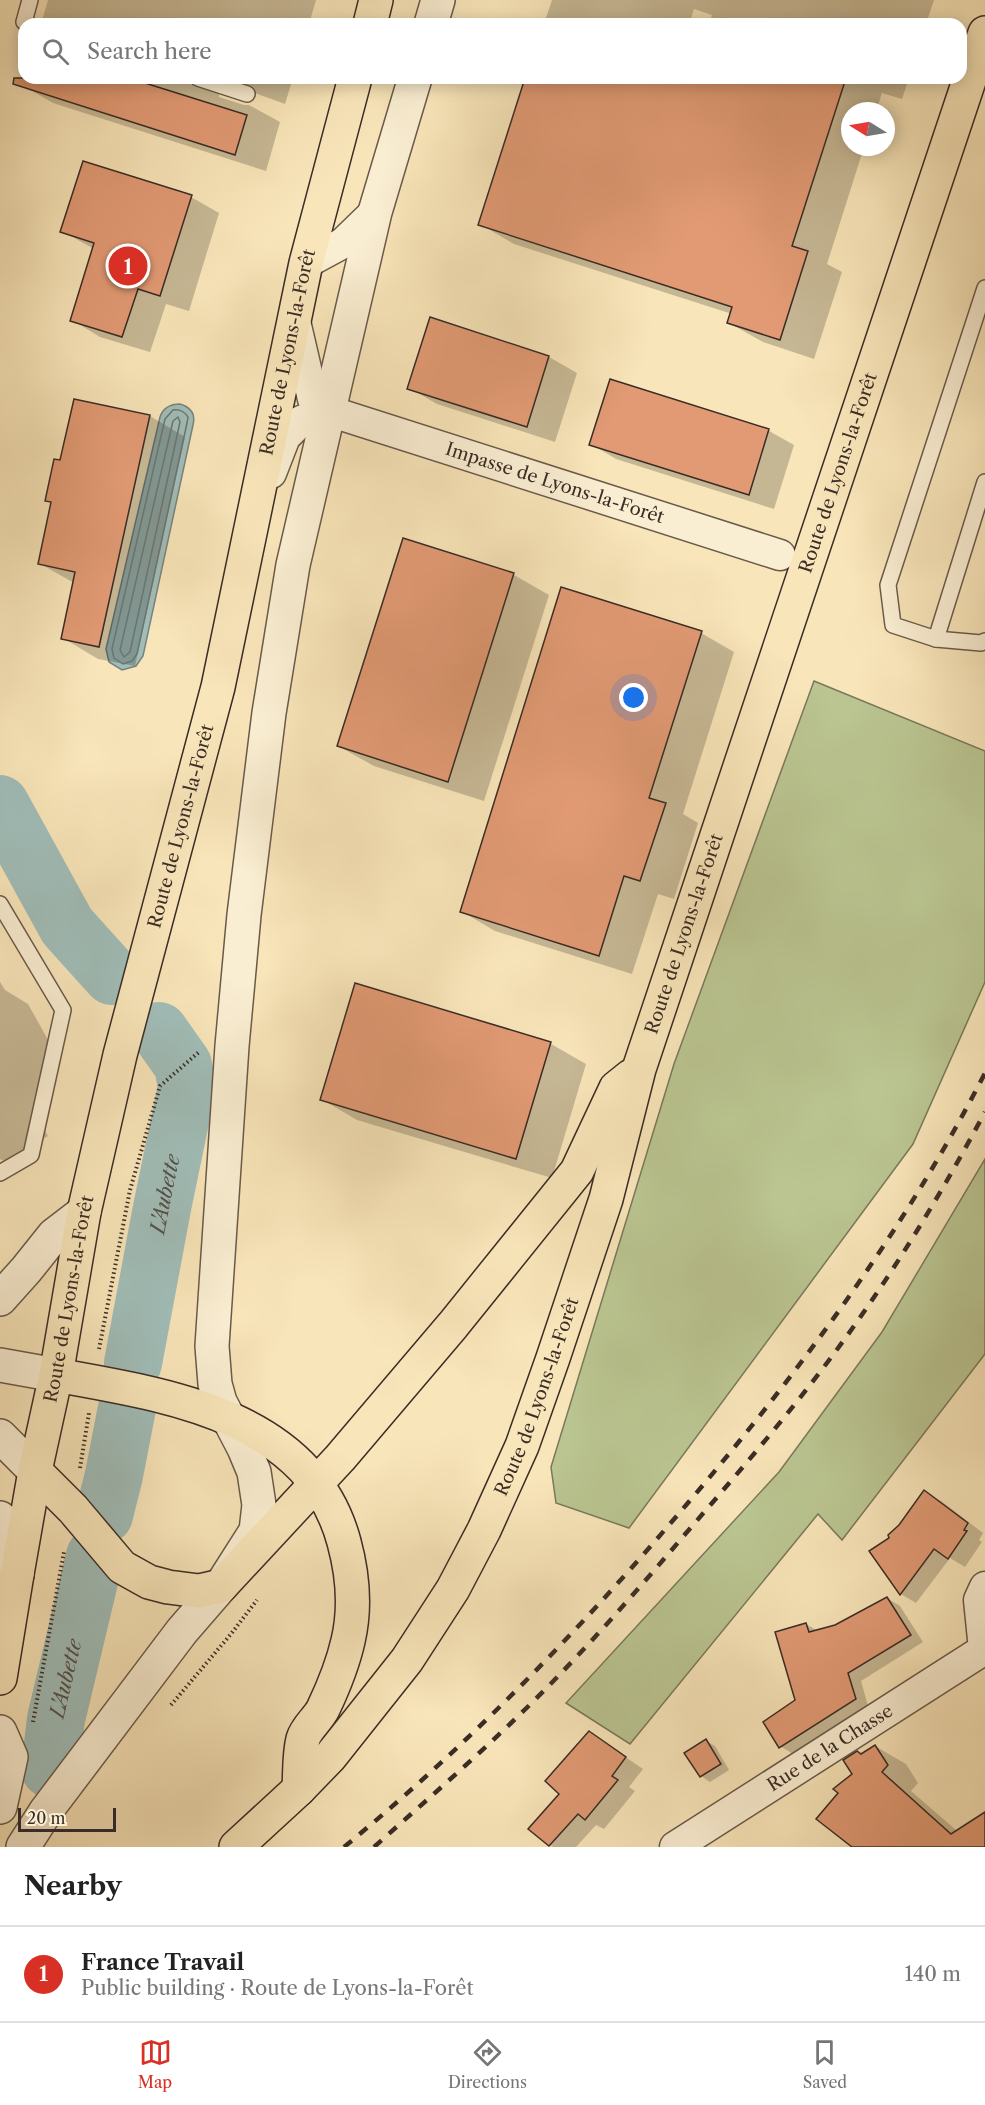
<!DOCTYPE html>
<meta charset="utf-8">
<style>
body{margin:0;font-family:"Libre Caslon Text",serif;background:#f6f6f6;color:#222}
.compass{position:absolute;left:841px;top:102px;width:54px;height:54px;border-radius:50%;background:#fff;box-shadow:0 3px 15px #0003;rotate:281deg}
.scale{position:absolute;left:18px;bottom:15px;width:98px;box-sizing:border-box;padding-left:6px;border:3px solid #3a2c26;border-top:0;font-size:16px;line-height:21px;white-space:nowrap;color:#3a2c26;-webkit-text-stroke:4px #faeed2;paint-order:stroke}
.you{position:absolute;left:634px;top:698px;width:21px;height:21px;margin:-15px;border:4px solid #fff;border-radius:50%;background:#1a73e8;box-shadow:0 0 0 9px #1a73e833}
.badge{display:grid;place-items:center;width:39px;height:39px;border-radius:50%;background:#d93025;color:#fff;font-size:20px;font-weight:700}
.pin{position:absolute;translate:-50% -50%;border:3px solid #fff;box-shadow:0 2px 6px #0006}
.list{margin:0;padding:0;list-style:none}
h2{display:flex;justify-content:space-between;align-items:center;height:78px;margin:0;padding:0 24px;font-size:26px}
h2 small{font-size:20px;font-weight:400;color:#767676}
.list li{display:grid;grid-template-columns:39px 1fr auto;gap:18px;align-items:center;box-sizing:border-box;height:96px;padding:0 24px;border-top:2px solid #e0e0e0}
.list b{display:block;font-size:22px;white-space:nowrap}
.list p{margin:0;font-size:20px;white-space:nowrap;color:#767676}
.list em{font-size:20px;font-style:normal;color:#767676}
.icon{flex:none;width:33px;height:33px;fill:none;stroke:currentColor;stroke-width:2;stroke-linecap:round;stroke-linejoin:round}
.map{position:relative;flex:none;width:985px;height:1847px;overflow:hidden}
.search{position:absolute;background:#fff;box-shadow:0 3px 15px #0003;left:18px;right:18px;top:18px;height:66px;display:flex;align-items:center;gap:15px;box-sizing:border-box;padding:0 21px;border-radius:18px;color:#767676;font-size:22px}
.sheet{height:174px;background:#fff}
nav{display:flex;justify-content:space-around;align-items:center;box-sizing:border-box;height:84px;border-top:2px solid #e0e0e0;background:#fff;font-size:16px;color:#767676}
nav a{display:grid;justify-items:center;gap:3px}
nav .on{color:#d93025}
.map>svg:first-child{display:block}
.green{fill:#bac591;stroke:#7a785c;stroke-width:1.5}
.water{fill:#a0bdb8;stroke:#77837e;stroke-width:1.5}
.shadow{fill:#0003}
.lines{fill:none;stroke-linecap:round;stroke-linejoin:round}
.shore{stroke:#6d746f;stroke-width:1.5}
.river{stroke:#a0bdb8;stroke-width:58}
.building{fill:#e19a74;stroke:#3a2c26;stroke-width:1.5}
.service-casing{stroke:#6a5a4b;stroke-width:18}
.minor-casing{stroke:#6a5a4b;stroke-width:33}
.tertiary-casing{stroke:#6a5a4b;stroke-width:36}
.primary-casing{stroke:#3a2c26;stroke-width:36}
.trunk-casing{stroke:#3a2c26;stroke-width:36}
.path{stroke:#3a2c26;stroke-width:4;stroke-dasharray:1.5 3;stroke-linecap:butt}
.service{stroke:#faeed2;stroke-width:15}
.minor{stroke:#faeed2;stroke-width:30}
.tertiary{stroke:#faeed2;stroke-width:33}
.primary{stroke:#f8e5b9;stroke-width:33}
.trunk{stroke:#f8e5b9;stroke-width:33}
.rail{stroke:#3a2c26;stroke-width:4.5;stroke-dasharray:10 10;stroke-linecap:butt}
.labels{text-anchor:middle;dominant-baseline:central;stroke-width:4.5;stroke-linejoin:round;paint-order:stroke}
.street-label{font-size:18px;fill:#3a2c26;stroke:#faeed2}
.water-label{font-size:20px;font-style:italic;fill:#54504a;stroke:#faeed2}
</style>
<div class="map">
<svg width="985" height="1847" viewBox="0 0 985 1847">
<rect width="100%" height="100%" fill="#f8e5b9"/>
<filter id="stains"><feTurbulence type="fractalNoise" baseFrequency=".00333" numOctaves="4"/><feColorMatrix values="0 0 0 0 .2 0 0 0 0 .09 0 0 0 0 .02 0 0 0 .5 -.17"/></filter>
<radialGradient id="worn" r=".72"><stop offset=".6" stop-color="#630" stop-opacity="0"/><stop offset="1" stop-color="#630" stop-opacity=".3"/></radialGradient>
<g class="green">
<polygon points="814,681 985,751 985,982 913,1144 629,1528 556,1503 551,1467 674,1064"/>
<polygon points="985,1159 985,1354 842,1540 818,1514 630,1744 566,1703 779,1472 882,1332"/>
</g>
<path class="water" d="M180 404C190 407 196 413 193 425L143 656 136 666 122 670 109 662 106 649 160 417C163 408 170 404 180 404Z"/>
<g class="shadow">
<polygon points="48,0 316,0 309,24 41,24"/>
<polygon points="552,0 934,0 926,24 709,24 712,15 694,9 689,24 544,24"/>
<polygon points="24,78 293,78 285,104 233,85 223,87 219,93 219,97 244,105 249,105 280,122 266,171 53,103 22,85"/>
<polygon points="527,78 909,78 902,99 882,93 876,111 850,111 850,147 864,147 827,264 842,272 814,359 763,342 729,323 732,314 514,244 480,224"/>
<polygon points="191,197 219,213 189,311 166,304 150,352 100,337 72,320 94,249 62,231"/>
<polygon points="431,319 549,357 577,373 555,442 437,404 409,388"/>
<polygon points="611,380 769,431 794,445 774,509 616,459 591,444"/>
<polygon points="150,416 185,437 135,666 98,659 63,638 74,583 39,563 53,503 47,500 61,462"/>
<polygon points="404,540 514,575 549,595 484,801 374,766 338,746"/>
<polygon points="701,633 734,652 683,814 698,823 674,899 658,894 632,974 495,931 461,911"/>
<polygon points="0,982 5,990 28,1004 52,1047 35,1113 48,1136 4,1161 0,1159"/>
<polygon points="356,985 551,1044 586,1064 552,1178 357,1120 321,1099"/>
<polygon points="925,1492 941,1501 983,1533 979,1540 982,1542 965,1567 950,1558 916,1603 901,1594 891,1539"/>
<polygon points="887,1598 900,1606 923,1642 861,1681 868,1706 793,1754 780,1746 797,1701 806,1624 818,1631 836,1627"/>
<polygon points="590,1733 643,1769 629,1787 635,1791 604,1829 596,1825 576,1847 553,1847 531,1829 561,1793"/>
<polygon points="706,1741 715,1746 729,1770 710,1782 701,1776"/>
<polygon points="875,1746 906,1764 918,1783 911,1791 971,1843 985,1814 985,1847 855,1847 854,1774 862,1755"/>
</g>
<g class="lines">
<g class="shore">
<path d="M173 410C180 409 184 411 188 417L187 423 137 654 132 661 123 664 114 658 112 649 165 419Z"/>
<polygon points="178,417 180,422 130,652 124,657 120,650 173,421"/>
</g>
<g class="river">
<polyline points="0,804 67,926 112,976"/>
<path id="s1" d="M133 1363 162 1208 187 1087 183 1065 159 1031"/>
<polyline points="104,1515 114,1475 127,1408"/>
<path id="s2" d="M50 1769 56 1719 95 1556"/>
</g>
</g>
<g class="building">
<polygon points="14,78 129,78 247,115 235,155 13,84"/>
<polygon points="525,78 846,78 792,246 808,251 780,340 727,323 732,307 478,225"/>
<polygon points="83,161 192,195 160,296 138,289 122,337 70,321 94,243 60,232"/>
<polygon points="430,317 549,356 527,427 407,389"/>
<polygon points="610,379 769,429 749,495 589,445"/>
<polygon points="74,399 150,415 99,647 61,639 75,572 38,564 51,502 45,501 54,459 60,460"/>
<polygon points="403,538 514,573 448,782 337,746"/>
<polygon points="561,587 702,631 649,798 666,803 640,881 624,876 599,956 460,912"/>
<polygon points="355,983 551,1042 516,1159 320,1100"/>
<polygon points="924,1490 968,1523 964,1530 967,1531 948,1559 934,1549 900,1595 869,1551 889,1538 888,1535 899,1525"/>
<polygon points="887,1597 911,1635 848,1673 856,1699 779,1748 763,1722 795,1700 775,1632 806,1623 809,1632 835,1625"/>
<polygon points="589,1731 626,1757 612,1776 618,1780 585,1820 578,1814 549,1846 528,1829 559,1794 545,1781"/>
<polygon points="706,1739 721,1764 700,1777 684,1753"/>
<polygon points="875,1745 888,1765 882,1772 951,1834 985,1812 985,1847 852,1847 816,1819 838,1793 833,1789 852,1774 843,1760 857,1751 861,1754"/>
</g>
<g class="lines">
<defs>
<g id="service">
<polyline points="29,24 24,22 30,0"/>
<polyline points="198,78 247,94"/>
<polyline points="985,288 888,585 893,625 936,639 981,643 985,641"/>
<polyline points="936,639 985,482"/>
<polyline points="0,904 63,1010 31,1155 0,1173"/>
</g>
<g id="minor">
<polyline points="306,263 343,243 375,212"/>
<path id="s3" d="M329 411 780 555"/>
<polyline points="271,473 285,437 301,421 329,411 313,399 294,317"/>
<polyline points="984,1649 979,1600 985,1587"/>
<path id="s4" d="M675 1847 985 1649"/>
</g>
<g id="tertiary">
<polyline points="431,24 438,0"/>
<polyline points="0,1299 26,1270 54,1235 84,1212"/>
<polyline points="0,1365 56,1375"/>
<polyline points="0,1436 35,1471"/>
<polyline points="0,1518 17,1574"/>
<polyline points="0,1732 11,1757 0,1807"/>
<polyline points="23,1847 46,1811 182,1631 221,1586 256,1531 259,1505 254,1472 244,1448 220,1402 215,1384 212,1346 232,1046 244,915 269,713 293,565 375,212 415,78"/>
</g>
<g id="primary">
<polyline points="370,24 376,0"/>
<path d="M56 1375C166 1395 310 1415 344 1542 353 1575 356 1607 348 1641 343 1663 333 1688 323 1709 318 1719 306 1728 303 1739 299 1754 300 1773 299 1789"/>
<polyline points="35,1471 73,1509 122,1567 149,1582 168,1587 199,1591 221,1586 340,1458 453,1325 577,1171 616,1088 631,1076"/>
<path id="s5" d="M17 1574 35 1471 56 1375 84 1212 120 1055 218 687 306 263 355 78"/>
<path id="s6" d="M236 1847 299 1789 330 1757 407 1660 453 1589 484 1530 522 1446 553 1358 606 1199 639 1069 985 33"/>
</g>
<polyline id="trunk" points="0,1678 17,1574"/>
</defs>
<use href="#service" class="service-casing"/>
<use href="#minor" class="minor-casing"/>
<use href="#tertiary" class="tertiary-casing"/>
<use href="#primary" class="primary-casing"/>
<use href="#trunk" class="trunk-casing"/>
<g class="path">
<polyline points="99,1349 130,1190 160,1086 199,1052"/>
<polyline points="80,1468 89,1413"/>
<polyline points="171,1705 231,1634 257,1600"/>
<polyline points="33,1722 64,1552"/>
</g>
<use href="#service" class="service"/>
<use href="#minor" class="minor"/>
<use href="#tertiary" class="tertiary"/>
<use href="#primary" class="primary"/>
<use href="#trunk" class="trunk"/>
<g class="rail">
<path d="M344 1847C465 1748 573 1637 675 1518 793 1381 902 1235 985 1073"/>
<path d="M374 1847C420 1806 466 1766 510 1724 573 1664 631 1598 687 1532 745 1465 803 1398 854 1326 903 1257 946 1185 985 1112"/>
</g>
</g>
<g class="labels">
<g class="street-label">
<text stroke="none"><textPath href="#s5" startOffset="1252">Route de Lyons-la-Forêt</textPath></text>
<text stroke="none"><textPath href="#s6" startOffset="1521">Route de Lyons-la-Forêt</textPath></text>
<text stroke="none"><textPath href="#s3" startOffset="237">Impasse de Lyons-la-Forêt</textPath></text>
<text stroke="none"><textPath href="#s5" startOffset="766">Route de Lyons-la-Forêt</textPath></text>
<text stroke="none"><textPath href="#s6" startOffset="1035">Route de Lyons-la-Forêt</textPath></text>
<text stroke="none"><textPath href="#s5" startOffset="280">Route de Lyons-la-Forêt</textPath></text>
<text stroke="none"><textPath href="#s6" startOffset="549">Route de Lyons-la-Forêt</textPath></text>
<text stroke="none"><textPath href="#s4" startOffset="184">Rue de la Chasse</textPath></text>
</g>
<g class="water-label">
<text stroke="none"><textPath href="#s1" startOffset="172">L'Aubette</textPath></text>
<text stroke="none"><textPath href="#s2" startOffset="92">L'Aubette</textPath></text>
</g>
</g>
<rect width="100%" height="100%" filter="url(#stains)"/>
<rect width="100%" height="100%" fill="url(#worn)"/>
</svg>
<svg class="compass" viewBox="-18 -18 36 36"><path d="M0-13l5 13h-10z" fill="#e53935"/><path d="M0 13l5-13h-10z" fill="#767676"/></svg>
<div class="scale">20 m</div>
<div class="you"></div>
<div class="pin badge" style="left:128px;top:266px">1</div>
<div class="search"><svg class="icon" aria-label="search" viewBox="0 0 24 24"><circle cx="10" cy="10" r="6"/><path d="M15 15l6 6"/></svg>Search here</div>
</div>
<section class="sheet">
<h2>Nearby<small></small></h2>
<ul class="list">
<li><span class="badge">1</span><div><b>France Travail</b><p>Public building · Route de Lyons-la-Forêt</p></div><em>140 m</em></li>
</ul>
</section>
<nav>
<a class="on"><svg class="icon" aria-label="map" viewBox="0 0 24 24"><path d="M3 6l6-2 6 2 6-2v14l-6 2-6-2-6 2zM9 4v14M15 6v14"/></svg>Map</a>
<a><svg class="icon" aria-label="directions" viewBox="0 0 24 24"><path d="M12 3l9 9-9 9-9-9zM9 14v-3h6M13 9l2 2-2 2"/></svg>Directions</a>
<a><svg class="icon" aria-label="saved" viewBox="0 0 24 24"><path d="M7 4h10v16l-5-4-5 4z"/></svg>Saved</a>
</nav>
